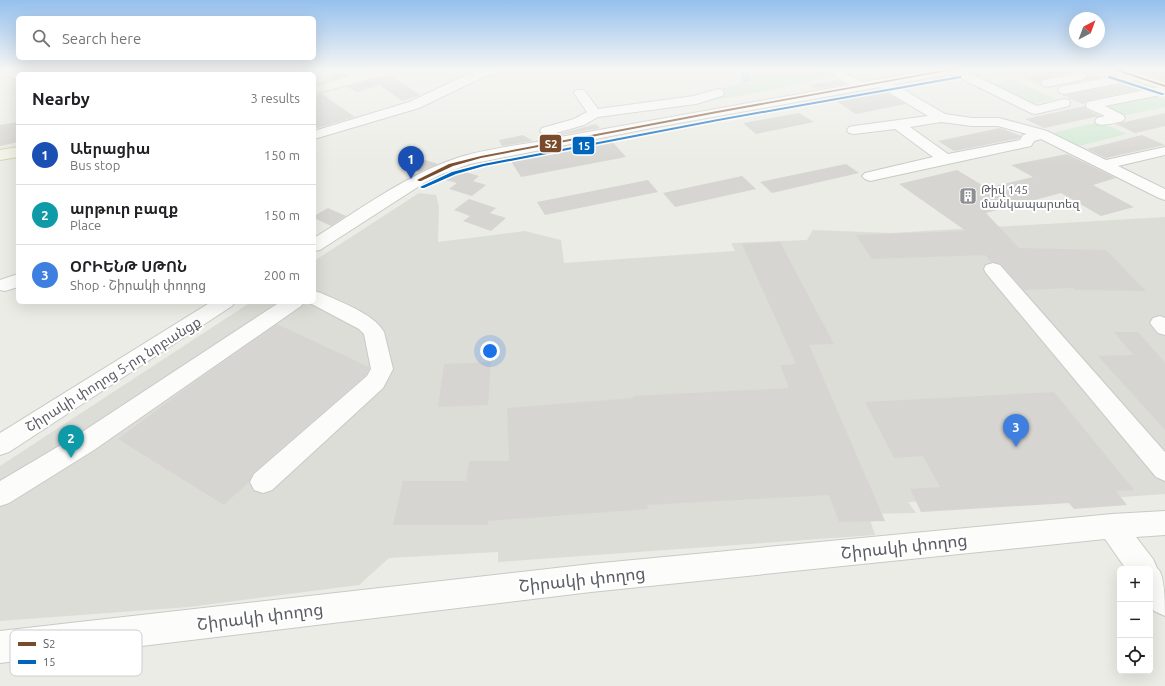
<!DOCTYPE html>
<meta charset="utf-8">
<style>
body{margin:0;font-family:Ubuntu,"Noto Sans Armenian",sans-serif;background:#f2f2f2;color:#202124}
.controls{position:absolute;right:12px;bottom:12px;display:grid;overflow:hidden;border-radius:6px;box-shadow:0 4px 16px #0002}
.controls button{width:36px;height:36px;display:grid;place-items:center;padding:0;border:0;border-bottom:1px solid #e0e0e0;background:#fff;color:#202124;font:20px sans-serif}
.compass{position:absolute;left:1069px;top:12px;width:36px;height:36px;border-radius:50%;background:#fff;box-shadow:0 4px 16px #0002;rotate:41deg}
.you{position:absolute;left:490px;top:351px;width:14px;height:14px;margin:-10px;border:3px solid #fff;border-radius:50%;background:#1a73e8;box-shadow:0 0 0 6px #1a73e833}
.badge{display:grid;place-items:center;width:26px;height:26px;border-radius:50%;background:#8e8f92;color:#fff;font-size:13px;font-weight:700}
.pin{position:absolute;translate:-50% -33px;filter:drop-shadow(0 1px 2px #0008)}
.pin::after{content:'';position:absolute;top:21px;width:14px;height:12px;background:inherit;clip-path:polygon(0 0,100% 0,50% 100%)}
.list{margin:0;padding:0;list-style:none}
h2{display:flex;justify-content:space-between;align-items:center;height:52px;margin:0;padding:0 16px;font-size:17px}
h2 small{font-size:13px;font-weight:400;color:#757577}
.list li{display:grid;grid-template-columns:26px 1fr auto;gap:12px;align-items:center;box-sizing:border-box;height:60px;padding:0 16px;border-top:1px solid #e0e0e0}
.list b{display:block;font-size:15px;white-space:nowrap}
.list p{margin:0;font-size:13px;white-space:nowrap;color:#757577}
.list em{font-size:13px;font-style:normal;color:#757577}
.icon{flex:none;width:22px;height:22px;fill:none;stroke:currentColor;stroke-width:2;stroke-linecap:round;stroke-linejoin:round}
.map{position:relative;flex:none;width:1165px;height:686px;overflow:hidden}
.search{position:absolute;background:#fff;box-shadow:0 4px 16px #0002;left:16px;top:16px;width:300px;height:44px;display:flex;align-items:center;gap:10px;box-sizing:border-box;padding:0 14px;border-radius:6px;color:#757577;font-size:15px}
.panel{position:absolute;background:#fff;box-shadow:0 4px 16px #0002;left:16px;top:72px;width:300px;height:232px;border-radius:6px}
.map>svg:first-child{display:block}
.industrial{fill:#ddddd7}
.green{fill:#d2ead4}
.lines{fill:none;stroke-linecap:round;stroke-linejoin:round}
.canal{fill:#b8d1f8;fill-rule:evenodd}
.building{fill:#d6d5d1}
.minor-casing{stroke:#c8cac8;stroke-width:2}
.major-casing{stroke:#d5d2b2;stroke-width:2}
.minor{fill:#fcfcfb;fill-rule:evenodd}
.major{fill:#f3f3e7;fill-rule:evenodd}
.bus-1-casing{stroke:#fff;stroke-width:3}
.bus-2-casing{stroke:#fff;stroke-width:3}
.bus-1{fill:#7a4b2a;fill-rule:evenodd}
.bus-2{fill:#0065bd;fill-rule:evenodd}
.labels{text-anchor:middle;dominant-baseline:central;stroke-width:4;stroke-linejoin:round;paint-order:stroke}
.far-poi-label{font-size:12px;fill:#5b5d65;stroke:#fff;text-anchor:start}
.street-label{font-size:14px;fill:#5b5d65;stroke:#fff}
.near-street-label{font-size:17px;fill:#5b5d65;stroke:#fff}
.key{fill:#fff;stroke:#ceced1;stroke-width:1}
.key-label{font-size:11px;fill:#5b5d65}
.line-badge{stroke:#fff;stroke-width:1.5}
.badge-label{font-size:11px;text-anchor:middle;font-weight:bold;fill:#fff}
</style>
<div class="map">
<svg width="1165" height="686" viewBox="0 0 1165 686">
<rect width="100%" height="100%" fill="#ecece6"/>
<polygon class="industrial" points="419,193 436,195 439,207 438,242 525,231 561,240 564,263 735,251 731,243 807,240 813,230 891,233 1165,217 1165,494 1066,501 1059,492 908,502 916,513 868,514 875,535 498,562 498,552 389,558 359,585 189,607 0,621 0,466 251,302 314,302 314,261"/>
<g class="green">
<polygon points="752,69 845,69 835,75 765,91 708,101 701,95 751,80"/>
<polygon points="1013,80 1056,99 1032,104 990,84"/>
<polygon points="1154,96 1165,100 1165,107 1122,116 1101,107"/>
<polygon points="1099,122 1127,134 1075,147 1048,134"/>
</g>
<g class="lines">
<polygon class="canal" points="738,69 748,69 751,80 749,82 743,82"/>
</g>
<g class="building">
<polygon points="1037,69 1082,69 1101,77 1082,81 1085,80 1087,75 1084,72 1080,71 1043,79 1040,82 1041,85 1015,73"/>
<polygon points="1131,69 1146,69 1165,73 1165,80"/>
<polygon points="340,72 347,76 332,80 326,77"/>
<polygon points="390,75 420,95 402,101 380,85 357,92 347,87"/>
<polygon points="838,80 845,84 817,89 810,85"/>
<polygon points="1134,82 1151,87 1087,101 1085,103 1082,104 1063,95"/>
<polygon points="880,89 906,104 856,114 830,97"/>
<polygon points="322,94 355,117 314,129 314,96"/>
<polygon points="1085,106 1086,109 1100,116 1044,128 1025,119"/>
<polygon points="799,113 814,122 756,134 743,123"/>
<polygon points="1165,113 1165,126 1135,133 1116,124"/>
<polygon points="18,122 18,142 0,146 0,125"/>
<polygon points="596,124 600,128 561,135 559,134"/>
<polygon points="1000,128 1021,136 1020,138 954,151 938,141"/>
<polygon points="523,135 533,141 502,146 499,140"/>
<polygon points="1142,135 1165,145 1106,158 1087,149"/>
<polygon points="609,138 626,157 521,177 509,158"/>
<polygon points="1067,154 1116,178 1093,185 1134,207 1101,216 1061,193 986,213 1019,248 1106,250 1146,291 1075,290 1073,288 1024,290 1001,264 991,262 985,255 872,259 856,235 966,231 899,184 957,170 987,188 1033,177 1011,165"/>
<polygon points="422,159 438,164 420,172 404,167"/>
<polygon points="846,164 859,173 772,193 760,182"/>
<polygon points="458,170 479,176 473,181 486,185 472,196 449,189 457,183 438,178"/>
<polygon points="742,176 756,189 675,207 663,193"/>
<polygon points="648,180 658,192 545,215 537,202"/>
<polygon points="469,199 496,208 490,213 506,218 491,231 463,221 470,216 454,210"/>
<polygon points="328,208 346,216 331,226 314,218 314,216"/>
<polygon points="780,242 834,344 809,345 885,521 839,522 829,495 647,505 648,509 488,521 488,525 393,525 403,481 466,481 469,461 509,461 507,408 633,398 633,396 789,388 780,365 796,364 742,244"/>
<polygon points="277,324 369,367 369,369 366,375 253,473 249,482 224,505 118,439 189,386"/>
<polygon points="1114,332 1138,332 1165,363 1165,430 1098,356 1133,355"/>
<polygon points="491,362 488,405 438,407 444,364"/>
<polygon points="1054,392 1134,490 1116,491 1127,505 1074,509 1069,503 921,512 910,489 940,487 923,456 894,458 865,402"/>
</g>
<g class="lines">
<defs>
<g id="minor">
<polygon points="1,69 16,69 23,74 18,74 18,80 14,79"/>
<polygon points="157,69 172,69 177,74 163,74"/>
<path d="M339 69C349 69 363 68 370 77L368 80C359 82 349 75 341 71Z"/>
<polygon points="484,69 503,69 501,71 481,78 419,108 314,139 314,131 409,102 473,72"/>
<path d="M835 69H851L845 73 863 82 938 69H965L964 70 1037 106 1064 99 1069 100 1070 103 1069 106 1036 114 1031 113 952 74 894 84 945 114 972 118H999L1047 131 1106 160 1165 147V155L1118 166 1165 189V200L1159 198 1041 139 1034 141 1031 146 1026 147 870 181 865 179 862 176 865 173 933 157 895 129 854 134 849 133 847 130 849 127 854 126 928 116 880 87 651 128 470 164 442 174 424 183 320 250 314 251V238C361 209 407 174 460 157 486 149 520 145 547 140L540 131 542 128 574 119 587 112 574 93 576 90H584L598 109 694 96 718 89 722 90 724 93 722 96 696 104 598 117 584 125 556 133 560 137 849 85 832 74ZM941 122 972 126H998L1027 134 1023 135 1020 140 948 154 910 127Z"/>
<polygon points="1080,72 1084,73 1086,76 1084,79 1047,87 1043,86 1041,83 1043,80"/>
<polygon points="1136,72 1140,73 1142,76 1140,79 1064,94 1060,93 1058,90 1060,87 1064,86"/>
<path d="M1165 86V94L1105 106 1123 115 1125 118 1123 121C1115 123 1105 126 1097 124L1095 121 1097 118 1105 116 1087 108 1086 105 1087 102 1092 101Z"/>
<polygon points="993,263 1000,265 1165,452 1165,481 1156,477 986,273 984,269 986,265"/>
<polygon points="18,274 18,287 5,291 0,290 0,280"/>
<path d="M314 291 321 293C340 302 373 313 384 332L393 369 383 388 272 490 263 493 254 490 250 482 254 474 367 376 371 369 364 334 359 329 308 302H314Z"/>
<polygon points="211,302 235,302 232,306 9,452 0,455 0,433"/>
<polygon points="280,302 304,302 301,306 94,450 9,503 0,506 0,481 76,436"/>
<polygon points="1160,316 1165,318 1165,335 1158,333 1150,323 1153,318"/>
<path d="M1165 511V535L1136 537 1153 559 1157 568C1165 573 1165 603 1165 616L1154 611 1150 604V569H1126L1105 539 591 592 0 663V631L591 564 1112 514Z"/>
</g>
<g id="major">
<polygon points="378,69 399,69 397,72 314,94 314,86"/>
<polygon points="1105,69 1125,69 1165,82 1165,90 1107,72"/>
<polygon points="18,147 18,157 0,160 0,150"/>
</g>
</defs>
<use href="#minor" class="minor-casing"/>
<use href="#major" class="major-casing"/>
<use href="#minor" class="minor"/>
<use href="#major" class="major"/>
<defs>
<g id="bus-1">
<polygon points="950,69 958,69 717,113 481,158 453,166 421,181 419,181 417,180 449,164 481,156 717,111"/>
<polygon points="1111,69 1116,69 1165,85 1165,87"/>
</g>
<g id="bus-2">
<polygon points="960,76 961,76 961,78 718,121 484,166 456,174 424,188 422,188 420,187 452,172 483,164 718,119"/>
<polygon points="1108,76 1110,76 1165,94 1162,95 1108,78"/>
</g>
</defs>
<use href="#bus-1" class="bus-1-casing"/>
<use href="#bus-2" class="bus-2-casing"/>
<use href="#bus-1" class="bus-1"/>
<use href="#bus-2" class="bus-2"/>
</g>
<linearGradient id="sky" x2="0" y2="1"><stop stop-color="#95c0ee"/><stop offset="0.42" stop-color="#f6f6f4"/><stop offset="1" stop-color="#f6f6f4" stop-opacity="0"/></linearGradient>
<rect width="1165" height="165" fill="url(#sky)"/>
<defs>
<symbol id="building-square" viewBox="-11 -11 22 22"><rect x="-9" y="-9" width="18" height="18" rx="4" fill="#8e8f92" stroke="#fff"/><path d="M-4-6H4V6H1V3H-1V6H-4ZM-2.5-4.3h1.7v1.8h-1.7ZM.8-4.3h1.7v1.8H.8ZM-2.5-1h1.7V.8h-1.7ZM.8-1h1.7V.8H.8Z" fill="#fff"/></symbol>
</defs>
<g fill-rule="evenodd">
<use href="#building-square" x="958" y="186" width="20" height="20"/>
</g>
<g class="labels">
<g class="far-poi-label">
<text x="981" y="189">Թիվ 145<tspan x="981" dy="14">մանկապարտեզ</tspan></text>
</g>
<g class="street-label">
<text transform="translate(113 374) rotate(-32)">Շիրակի փողոց 5-րդ նրբանցք</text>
</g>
<g class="near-street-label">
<text transform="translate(904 546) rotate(-6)">Շիրակի փողոց</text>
<text transform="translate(582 579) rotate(-6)">Շիրակի փողոց</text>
<text transform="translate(260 616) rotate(-7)">Շիրակի փողոց</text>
</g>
</g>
<rect x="10" y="630" width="132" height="46" rx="6" class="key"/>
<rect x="18" y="642" width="18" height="4" fill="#7a4b2a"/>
<rect x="18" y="660" width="18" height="4" fill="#0065bd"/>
<g class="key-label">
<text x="43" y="648">Տ2</text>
<text x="43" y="666">15</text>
</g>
<g class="line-badge">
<rect x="539" y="134" width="23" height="19" rx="4" fill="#7a4b2a"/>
<rect x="572" y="136" width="23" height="19" rx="4" fill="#0065bd"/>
</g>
<g class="badge-label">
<text x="551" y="148">Տ2</text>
<text x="584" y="150">15</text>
</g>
</svg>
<div class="controls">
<button>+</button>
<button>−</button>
<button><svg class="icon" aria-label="locate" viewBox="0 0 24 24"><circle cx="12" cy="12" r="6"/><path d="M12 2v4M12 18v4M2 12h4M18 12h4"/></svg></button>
</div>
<svg class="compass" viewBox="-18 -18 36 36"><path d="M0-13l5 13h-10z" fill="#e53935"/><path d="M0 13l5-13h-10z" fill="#757577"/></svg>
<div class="you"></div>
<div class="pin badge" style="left:411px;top:179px;background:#1a4fb4">1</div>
<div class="pin badge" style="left:71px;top:458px;background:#0f9aa8">2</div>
<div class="pin badge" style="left:1016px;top:447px;background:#3f7fe0">3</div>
<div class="search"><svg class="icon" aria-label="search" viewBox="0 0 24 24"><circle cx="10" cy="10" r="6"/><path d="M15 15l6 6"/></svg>Search here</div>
<section class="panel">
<h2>Nearby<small>3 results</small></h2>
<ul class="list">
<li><span class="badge" style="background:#1a4fb4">1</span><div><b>Աերացիա</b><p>Bus stop</p></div><em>150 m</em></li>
<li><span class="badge" style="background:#0f9aa8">2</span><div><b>արթուր բազք</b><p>Place</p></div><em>150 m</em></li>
<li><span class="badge" style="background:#3f7fe0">3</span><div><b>ՕՐԻԵՆԹ ՍԹՈՆ</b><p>Shop · Շիրակի փողոց</p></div><em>200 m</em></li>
</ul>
</section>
</div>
